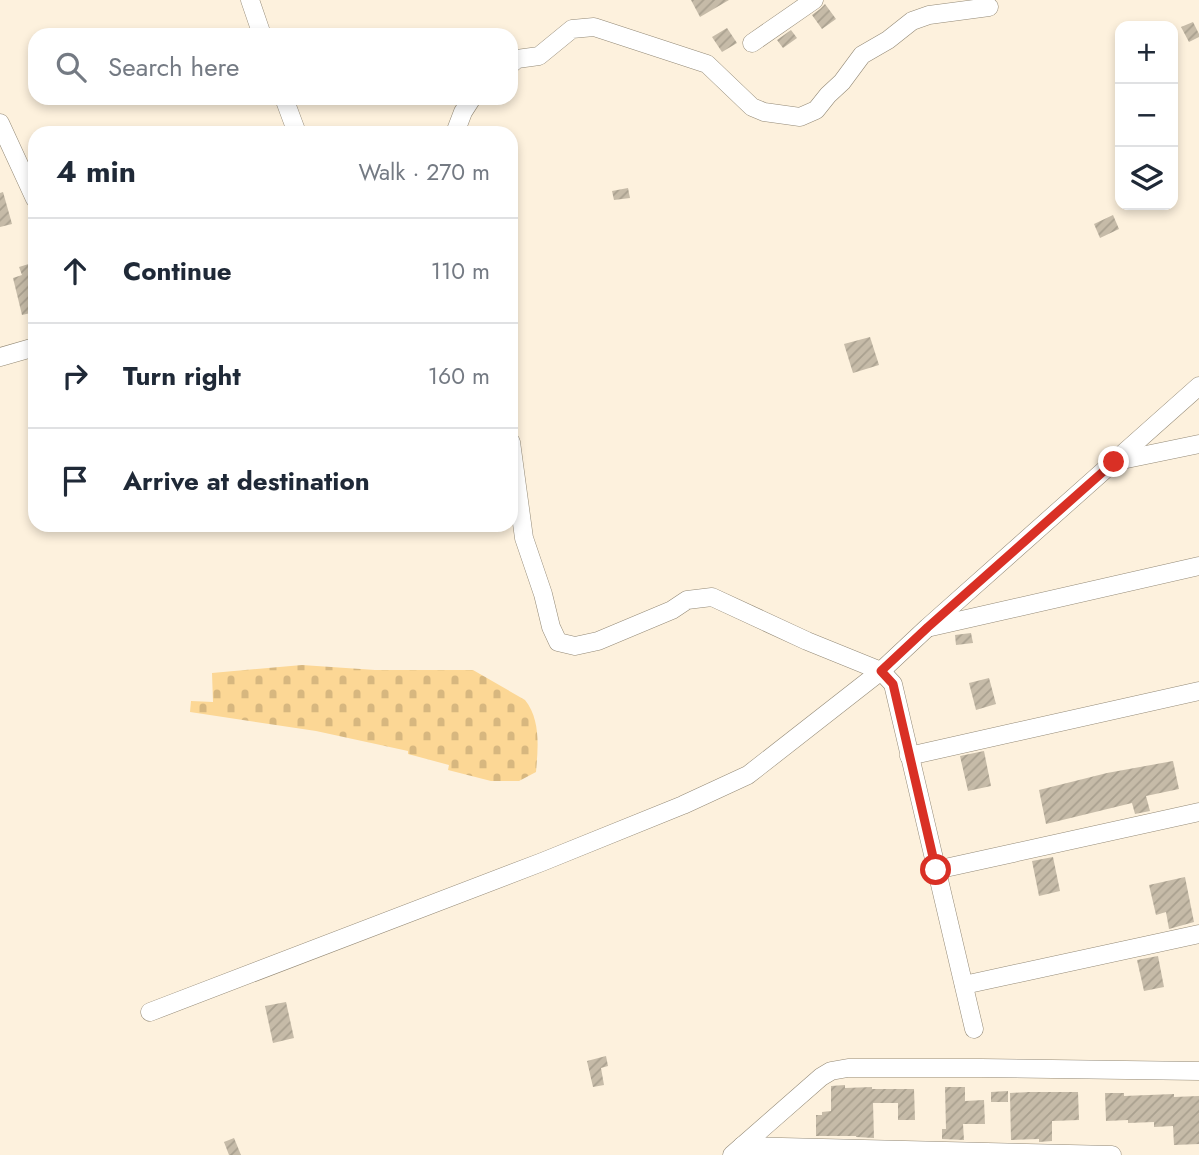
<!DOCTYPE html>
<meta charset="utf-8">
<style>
body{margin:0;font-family:Jost,sans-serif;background:#f6f6f7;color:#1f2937}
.controls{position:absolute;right:21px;top:21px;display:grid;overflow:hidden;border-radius:14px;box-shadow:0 4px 10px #0003}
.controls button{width:63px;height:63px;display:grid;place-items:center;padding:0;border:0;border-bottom:2px solid #e0e1e3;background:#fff;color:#1f2937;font:35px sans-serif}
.stop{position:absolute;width:21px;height:21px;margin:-16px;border:5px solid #d93025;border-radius:50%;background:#fff}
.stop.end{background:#d93025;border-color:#fff;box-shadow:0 2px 7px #0008}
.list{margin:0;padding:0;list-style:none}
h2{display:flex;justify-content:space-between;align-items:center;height:91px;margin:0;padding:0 28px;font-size:30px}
h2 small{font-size:23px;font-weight:400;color:#747a83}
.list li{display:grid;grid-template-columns:46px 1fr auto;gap:21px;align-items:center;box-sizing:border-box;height:105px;padding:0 28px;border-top:2px solid #e0e1e3}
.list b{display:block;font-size:26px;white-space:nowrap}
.list em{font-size:23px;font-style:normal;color:#747a83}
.icon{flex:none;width:38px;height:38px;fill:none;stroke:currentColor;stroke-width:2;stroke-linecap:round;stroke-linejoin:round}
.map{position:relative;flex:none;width:1199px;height:1155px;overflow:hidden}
.search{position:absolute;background:#fff;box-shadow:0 4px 10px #0003;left:28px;top:28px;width:490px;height:77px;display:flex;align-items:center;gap:18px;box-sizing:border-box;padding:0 24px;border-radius:21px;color:#747a83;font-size:26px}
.panel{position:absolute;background:#fff;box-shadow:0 4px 10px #0003;left:28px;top:126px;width:490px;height:406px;border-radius:21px}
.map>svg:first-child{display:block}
.cemetery{fill:url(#cemetery-stones)}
.building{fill:url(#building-hatch)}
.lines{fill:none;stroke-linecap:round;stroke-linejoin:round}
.minor-casing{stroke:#938976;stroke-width:19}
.minor{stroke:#fff;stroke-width:18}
.route{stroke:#d93025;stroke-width:9}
</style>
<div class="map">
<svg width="1199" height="1155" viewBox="0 0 1199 1155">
<defs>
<pattern id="cemetery-stones" width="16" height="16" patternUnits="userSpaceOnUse" patternTransform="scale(1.75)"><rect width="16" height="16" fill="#fcd795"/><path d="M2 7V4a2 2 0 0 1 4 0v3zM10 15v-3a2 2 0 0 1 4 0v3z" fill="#d7b77f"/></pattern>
<pattern id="building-hatch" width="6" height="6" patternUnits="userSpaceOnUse" patternTransform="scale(1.75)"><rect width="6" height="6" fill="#c6bba8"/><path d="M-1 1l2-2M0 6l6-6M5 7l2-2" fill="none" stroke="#a9a08f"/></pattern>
</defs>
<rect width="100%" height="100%" fill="#fdf1dd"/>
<path class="cemetery" d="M302 665 375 670H473L525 700C541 720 538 748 536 772L519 781H491L448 770 449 765 408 754V751L316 731 190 712 191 701 213 702 212 673Z"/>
<g class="building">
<polygon points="691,0 729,0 700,17"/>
<polygon points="825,4 836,19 822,29 812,15 820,9"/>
<polygon points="1193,22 1199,34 1199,37 1189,42 1181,27"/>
<polygon points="727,28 737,43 722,52 712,37"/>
<polygon points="791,30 797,38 783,48 777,40"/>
<polygon points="628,188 630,198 614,200 612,191"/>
<polygon points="3,192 12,224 0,227 0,193"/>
<polygon points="1113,215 1119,229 1100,238 1094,224"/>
<polygon points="35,262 35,312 22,315 13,278 22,275 19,267"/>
<polygon points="870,337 879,365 853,373 844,344"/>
<polygon points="971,633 973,643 956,645 955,635"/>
<polygon points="989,678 996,704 976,710 969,683"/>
<polygon points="984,751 991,786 968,791 960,756"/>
<polygon points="1173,761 1179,789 1146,796 1150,811 1135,814 1132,803 1046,824 1039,790 1107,773"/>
<polygon points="1053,857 1060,891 1039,896 1032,861"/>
<polygon points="1185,877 1194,922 1169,929 1166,912 1156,915 1149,885"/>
<polygon points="1158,956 1164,987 1144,991 1137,960"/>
<polygon points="286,1002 294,1038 273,1043 265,1006"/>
<polygon points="606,1056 608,1066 601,1068 604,1085 593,1087 587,1061"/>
<polygon points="845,1085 845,1088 872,1087 872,1089 914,1089 915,1120 898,1120 898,1103 873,1103 874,1138 856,1137 856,1136 816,1136 816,1115 822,1115 822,1112 831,1111 831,1086"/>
<polygon points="945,1087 965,1087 965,1101 984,1100 985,1124 963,1124 964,1140 942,1139 942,1129 946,1129"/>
<polygon points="1008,1091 1008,1102 991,1102 991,1092"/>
<polygon points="1029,1092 1078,1092 1079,1120 1052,1121 1052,1141 1039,1142 1039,1139 1011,1140 1010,1093"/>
<polygon points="1105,1093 1124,1093 1124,1096 1174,1094 1174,1097 1199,1096 1199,1144 1174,1145 1173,1126 1154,1127 1154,1122 1128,1123 1128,1120 1106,1121"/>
<polygon points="234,1138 241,1155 229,1155 224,1142"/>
</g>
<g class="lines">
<defs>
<g id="minor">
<polyline points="250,0 262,35"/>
<polyline points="752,43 814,0"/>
<polyline points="511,64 517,59 539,56 572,29 594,27 707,64 752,107 764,112 800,117 816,110 828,95 842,82 862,55 888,40 912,21 929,15 989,7"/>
<polyline points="284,98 297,133"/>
<polyline points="0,123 35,199"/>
<polyline points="455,133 463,112 472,98"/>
<polyline points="0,357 35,347"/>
<polyline points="511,442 524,538 543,594 551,627 558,642 575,646 598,641 672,610 687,600 712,597 807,641 881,671 893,684 974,1029"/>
<polyline points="1117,461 1199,444"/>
<polyline points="931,627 1199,566"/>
<polyline points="909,756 1199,691"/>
<polyline points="936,870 1199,812"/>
<polyline points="964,985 1199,934"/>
<polyline points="150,1012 542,862 683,805 748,775 881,671 928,627 1199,386"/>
<polyline points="742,1146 1112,1155"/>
<polyline points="732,1155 821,1077 831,1071 848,1068 981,1068 1199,1071"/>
</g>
</defs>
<use href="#minor" class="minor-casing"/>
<use href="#minor" class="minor"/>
</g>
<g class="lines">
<polyline class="route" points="936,870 893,684 881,671 928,627 1114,462"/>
</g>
</svg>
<div class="controls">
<button>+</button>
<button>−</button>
<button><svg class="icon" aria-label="layers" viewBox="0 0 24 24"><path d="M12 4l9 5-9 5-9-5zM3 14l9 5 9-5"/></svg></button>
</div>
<div class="stop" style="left:936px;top:870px"></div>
<div class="stop end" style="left:1114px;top:462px"></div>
<div class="search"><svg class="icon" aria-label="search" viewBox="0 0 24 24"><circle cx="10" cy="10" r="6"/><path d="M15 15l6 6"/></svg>Search here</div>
<section class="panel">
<h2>4 min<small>Walk · 270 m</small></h2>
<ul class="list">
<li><svg class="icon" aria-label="ahead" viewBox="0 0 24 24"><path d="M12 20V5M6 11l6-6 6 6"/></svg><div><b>Continue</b></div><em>110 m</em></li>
<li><svg class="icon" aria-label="right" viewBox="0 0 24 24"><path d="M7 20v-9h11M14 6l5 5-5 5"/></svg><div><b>Turn right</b></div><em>160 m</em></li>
<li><svg class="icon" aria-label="arrive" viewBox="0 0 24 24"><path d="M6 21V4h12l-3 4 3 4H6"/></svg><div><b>Arrive at destination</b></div></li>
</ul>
</section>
</div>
